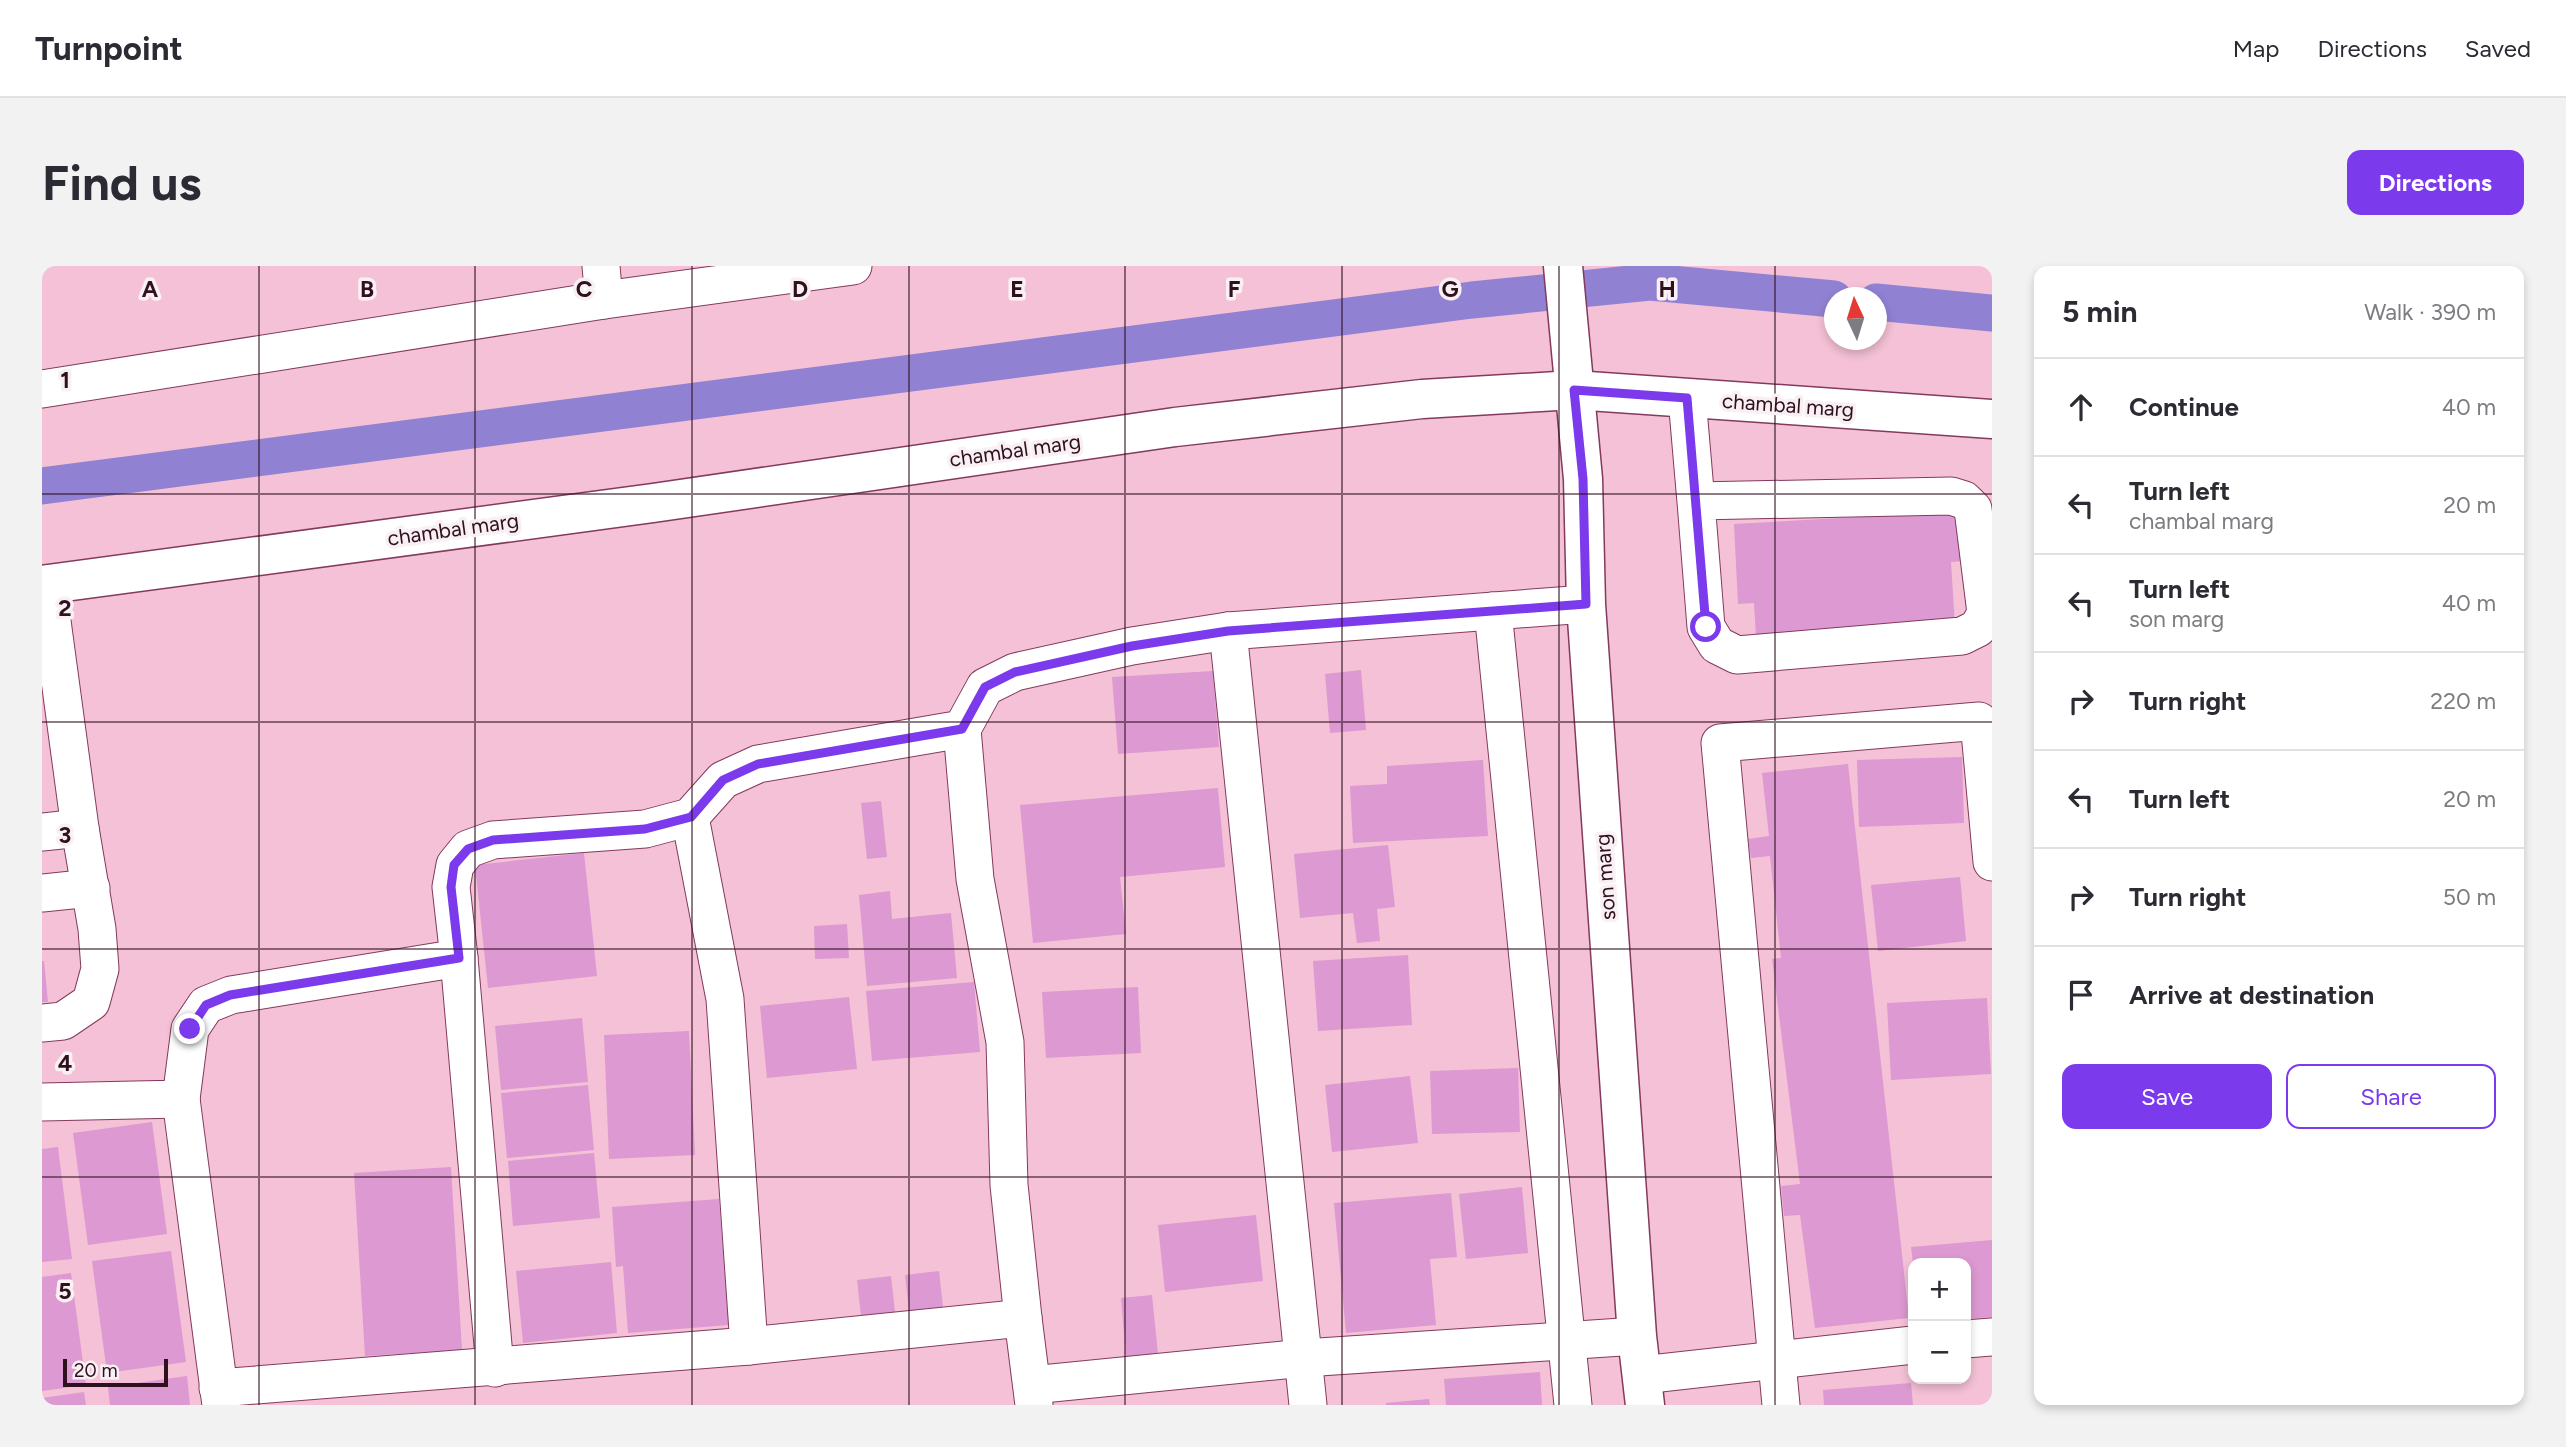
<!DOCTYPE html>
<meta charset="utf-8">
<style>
body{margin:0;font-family:Figtree,sans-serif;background:#f2f2f3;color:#2b2b33}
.controls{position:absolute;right:21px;bottom:21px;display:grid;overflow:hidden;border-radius:14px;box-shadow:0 4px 10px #0003}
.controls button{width:63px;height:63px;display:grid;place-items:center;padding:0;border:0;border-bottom:2px solid #e1e1e2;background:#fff;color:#2b2b33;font:35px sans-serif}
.compass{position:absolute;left:1782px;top:21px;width:63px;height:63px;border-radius:50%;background:#fff;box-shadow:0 4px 10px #0003;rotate:356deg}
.scale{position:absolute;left:21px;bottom:18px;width:105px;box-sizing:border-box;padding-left:7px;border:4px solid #2f101f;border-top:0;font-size:19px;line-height:24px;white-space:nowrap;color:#2f101f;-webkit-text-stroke:5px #f9f0f3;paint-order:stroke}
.stop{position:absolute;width:21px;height:21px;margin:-16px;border:5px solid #7c3aed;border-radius:50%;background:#fff}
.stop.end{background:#7c3aed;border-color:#fff;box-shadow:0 2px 7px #0008}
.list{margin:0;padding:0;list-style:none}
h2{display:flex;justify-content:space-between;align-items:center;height:91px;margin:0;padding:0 28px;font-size:30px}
h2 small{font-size:23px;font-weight:400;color:#7c7c81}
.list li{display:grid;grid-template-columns:46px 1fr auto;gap:21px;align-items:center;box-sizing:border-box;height:98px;padding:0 28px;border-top:2px solid #e1e1e2}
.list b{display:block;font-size:26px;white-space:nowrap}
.list p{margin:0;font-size:23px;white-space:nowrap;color:#7c7c81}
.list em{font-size:23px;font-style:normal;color:#7c7c81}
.actions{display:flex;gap:14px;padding:21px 28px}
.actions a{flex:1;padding:16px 0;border:2px solid #7c3aed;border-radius:14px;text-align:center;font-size:24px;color:#7c3aed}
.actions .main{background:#7c3aed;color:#fff}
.icon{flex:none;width:38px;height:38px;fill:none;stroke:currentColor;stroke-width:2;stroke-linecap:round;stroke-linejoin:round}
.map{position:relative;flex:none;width:1950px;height:1139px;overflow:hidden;border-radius:14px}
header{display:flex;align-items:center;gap:42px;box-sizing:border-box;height:98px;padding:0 35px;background:#fff;border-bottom:2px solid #e1e1e2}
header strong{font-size:33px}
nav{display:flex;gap:38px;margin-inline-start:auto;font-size:24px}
.intro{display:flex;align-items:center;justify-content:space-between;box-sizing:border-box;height:168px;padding:0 42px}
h1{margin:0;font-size:49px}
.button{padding:18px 32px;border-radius:14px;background:#7c3aed;color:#fff;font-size:24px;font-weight:700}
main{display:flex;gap:42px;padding:0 42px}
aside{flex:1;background:#fff;border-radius:14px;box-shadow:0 4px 10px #0003}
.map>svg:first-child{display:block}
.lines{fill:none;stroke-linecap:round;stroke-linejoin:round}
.canal{stroke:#9181d2;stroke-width:37}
.building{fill:#dc99d2}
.minor-casing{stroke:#833a5d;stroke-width:39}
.tertiary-casing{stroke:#833a5d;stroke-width:41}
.minor{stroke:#fff;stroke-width:37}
.tertiary{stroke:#fff;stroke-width:38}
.route{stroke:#7c3aed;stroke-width:9}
.grid{fill:none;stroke:#2f101f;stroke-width:2;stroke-opacity:0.55}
.labels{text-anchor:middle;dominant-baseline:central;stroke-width:7;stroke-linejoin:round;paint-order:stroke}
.street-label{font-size:21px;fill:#2f101f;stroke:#f9f0f3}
.grid-label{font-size:23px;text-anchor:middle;font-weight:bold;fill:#2f101f;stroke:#f9f0f3;stroke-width:7;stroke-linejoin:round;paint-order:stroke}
</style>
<header>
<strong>Turnpoint</strong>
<nav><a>Map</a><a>Directions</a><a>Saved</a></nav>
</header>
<div class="intro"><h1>Find us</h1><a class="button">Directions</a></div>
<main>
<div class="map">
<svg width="1950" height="1139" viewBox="0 0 1950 1139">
<rect width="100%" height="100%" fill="#f5c1d6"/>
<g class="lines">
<g class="canal">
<polyline points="1834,36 1950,47"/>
<polyline points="0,220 1430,34 1608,16 1792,33"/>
</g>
</g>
<g class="building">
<polygon points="1922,245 1925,295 1909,296 1913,360 1714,371 1712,337 1696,338 1692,258"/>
<polygon points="1319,404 1324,464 1288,467 1283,408"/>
<polygon points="1171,405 1177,481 1076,488 1070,411"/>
<polygon points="1920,491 1922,557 1817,561 1815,494"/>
<polygon points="1441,494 1446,570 1311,577 1308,520 1345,518 1345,500"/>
<polygon points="1806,498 1867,1052 1773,1062 1758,949 1742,950 1739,920 1758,918 1730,693 1739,692 1728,590 1709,592 1706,573 1727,570 1720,507"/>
<polygon points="1176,522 1183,601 1078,611 1084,668 991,677 978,539"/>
<polygon points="839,535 845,591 825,593 819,537"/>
<polygon points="1346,579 1353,641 1335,643 1338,675 1315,677 1311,647 1258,652 1252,588"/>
<polygon points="542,587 555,710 446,722 433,599"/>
<polygon points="1918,611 1924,675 1836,685 1829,619"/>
<polygon points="848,625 850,653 909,647 915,712 825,720 817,629"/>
<polygon points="805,658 807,692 773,693 772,660"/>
<polygon points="1366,689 1370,759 1276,765 1271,695"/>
<polygon points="0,695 2,695 6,736 0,736"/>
<polygon points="932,716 938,786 830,795 824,725"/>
<polygon points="1096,721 1099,787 1004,792 1000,726"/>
<polygon points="807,731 815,803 725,812 718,740"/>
<polygon points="1945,732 1949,808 1849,814 1845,737"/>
<polygon points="540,752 546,816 459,824 453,760"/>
<polygon points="647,765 653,889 567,893 562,769"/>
<polygon points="1476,802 1478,866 1390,868 1388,805"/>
<polygon points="1368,810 1376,877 1290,886 1283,819"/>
<polygon points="546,819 552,884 465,892 459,827"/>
<polygon points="110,856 125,968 46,979 31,867"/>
<polygon points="16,881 30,993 0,996 0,883"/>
<polygon points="552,887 558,952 471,960 466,895"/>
<polygon points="409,901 420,1084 323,1090 312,907"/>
<polygon points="1480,921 1486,987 1424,993 1417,928"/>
<polygon points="1409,927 1415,991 1388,993 1394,1059 1304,1067 1292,937"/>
<polygon points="677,933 687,1059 586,1067 581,1000 574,1001 570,941"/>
<polygon points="1214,949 1221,1015 1123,1026 1116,959"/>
<polygon points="1950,974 1950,1051 1924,1053 1924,997 1871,997 1869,981"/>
<polygon points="129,985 144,1096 65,1107 50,995"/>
<polygon points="569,996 575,1067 481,1077 474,1005"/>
<polygon points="897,1005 901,1041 867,1045 863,1009"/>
<polygon points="29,1007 44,1119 0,1125 0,1011"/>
<polygon points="849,1010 853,1046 819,1050 815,1014"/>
<polygon points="1110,1029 1116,1088 1084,1091 1079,1032"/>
<polygon points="1498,1106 1500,1139 1404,1139 1402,1113"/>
<polygon points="145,1110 148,1139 68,1139 66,1121"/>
<polygon points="1869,1117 1871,1139 1782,1139 1781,1124"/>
<polygon points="42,1126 44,1139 0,1139 0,1132"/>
<polygon points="1387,1133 1388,1139 1344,1139 1344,1137"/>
</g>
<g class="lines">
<defs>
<g id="minor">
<polyline points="559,0 562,34"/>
<polyline points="0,123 562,34 811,0"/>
<path d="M1645 132C1652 208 1658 285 1664 361L1675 379 1695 389 1920 370 1936 362 1944 347 1931 243 1922 234 1909 230 1654 235"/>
<polyline points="1451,345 1531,1139"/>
<polyline points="1186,365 1266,1139"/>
<polyline points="920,463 933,613 963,776 967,919 981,1052"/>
<polyline points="648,551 683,733 707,1080"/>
<polyline points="0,566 38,562"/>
<polyline points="0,627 49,622"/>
<polyline points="417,692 453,1102"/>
<polyline points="0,757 21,755 49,736 58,703 55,663 38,562 5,318"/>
<polyline points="139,833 179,1139"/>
<polyline points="0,836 139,833 148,763 164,739 189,729 417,692 409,621 413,599 426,583 451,574 603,563 648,551 681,514 716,498 920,463 943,421 973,406 1090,380 1186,365 1544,338"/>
<polyline points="1924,1073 1950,1071"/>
<polyline points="1600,1109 1871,1079"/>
<polyline points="990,1119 1262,1092 1595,1070"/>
<polyline points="176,1122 707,1080 981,1052 992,1139"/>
<polyline points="1739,1139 1678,477 1937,455 1950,596"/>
</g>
<g id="tertiary">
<polyline points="1521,0 1541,213 1544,338 1595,1070 1603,1139"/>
<polyline points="0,319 611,237 1133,161 1380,133 1532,124 1950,153"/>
</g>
</defs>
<use href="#minor" class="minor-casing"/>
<use href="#tertiary" class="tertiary-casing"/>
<use href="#minor" class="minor"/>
<use href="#tertiary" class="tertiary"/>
</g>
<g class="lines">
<polyline class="route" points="148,763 164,739 188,729 417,692 409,621 412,599 426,583 451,574 603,563 649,551 681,514 716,498 920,463 943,421 973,406 1090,380 1186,365 1544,338 1541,213 1532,124 1645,132 1664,361"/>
</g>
<path class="grid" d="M217 0V1139M433 0V1139M650 0V1139M867 0V1139M1083 0V1139M1300 0V1139M1517 0V1139M1733 0V1139M0 228H1950M0 456H1950M0 683H1950M0 911H1950"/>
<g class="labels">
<g class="street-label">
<text transform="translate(1746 139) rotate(4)">chambal marg</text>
<text transform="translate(973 184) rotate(-8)">chambal marg</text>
<text transform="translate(411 263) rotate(-8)">chambal marg</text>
<text transform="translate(1563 611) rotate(-94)">son marg</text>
</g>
</g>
<g class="grid-label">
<text x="108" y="31">A</text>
<text x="325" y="31">B</text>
<text x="542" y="31">C</text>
<text x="758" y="31">D</text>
<text x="975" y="31">E</text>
<text x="1192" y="31">F</text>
<text x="1408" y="31">G</text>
<text x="1625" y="31">H</text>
<text x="23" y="122">1</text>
<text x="23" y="350">2</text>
<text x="23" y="577">3</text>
<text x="23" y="805">4</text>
<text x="23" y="1033">5</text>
</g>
</svg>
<div class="controls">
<button>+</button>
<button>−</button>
</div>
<svg class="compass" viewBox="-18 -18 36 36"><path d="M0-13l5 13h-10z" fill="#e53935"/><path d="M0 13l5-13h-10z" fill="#7c7c81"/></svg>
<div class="scale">20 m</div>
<div class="stop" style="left:1664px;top:361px"></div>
<div class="stop end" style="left:148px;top:763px"></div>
</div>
<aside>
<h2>5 min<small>Walk · 390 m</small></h2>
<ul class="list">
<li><svg class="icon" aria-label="ahead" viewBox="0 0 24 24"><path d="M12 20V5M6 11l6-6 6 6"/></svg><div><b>Continue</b></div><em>40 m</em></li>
<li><svg class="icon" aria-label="left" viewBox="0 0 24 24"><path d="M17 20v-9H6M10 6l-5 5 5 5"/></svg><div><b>Turn left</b><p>chambal marg</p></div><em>20 m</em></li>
<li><svg class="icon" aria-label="left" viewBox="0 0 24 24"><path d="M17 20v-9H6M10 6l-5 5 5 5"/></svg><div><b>Turn left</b><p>son marg</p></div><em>40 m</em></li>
<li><svg class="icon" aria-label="right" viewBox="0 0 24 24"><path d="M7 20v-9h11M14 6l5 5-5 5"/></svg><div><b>Turn right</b></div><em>220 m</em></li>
<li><svg class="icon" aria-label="left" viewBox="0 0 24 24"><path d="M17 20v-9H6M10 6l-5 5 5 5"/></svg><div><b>Turn left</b></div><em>20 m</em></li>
<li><svg class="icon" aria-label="right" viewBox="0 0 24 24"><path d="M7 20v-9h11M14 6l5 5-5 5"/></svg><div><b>Turn right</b></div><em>50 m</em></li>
<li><svg class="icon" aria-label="arrive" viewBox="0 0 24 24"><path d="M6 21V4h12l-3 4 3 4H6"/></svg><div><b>Arrive at destination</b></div></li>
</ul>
<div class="actions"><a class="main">Save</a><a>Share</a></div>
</aside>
</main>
